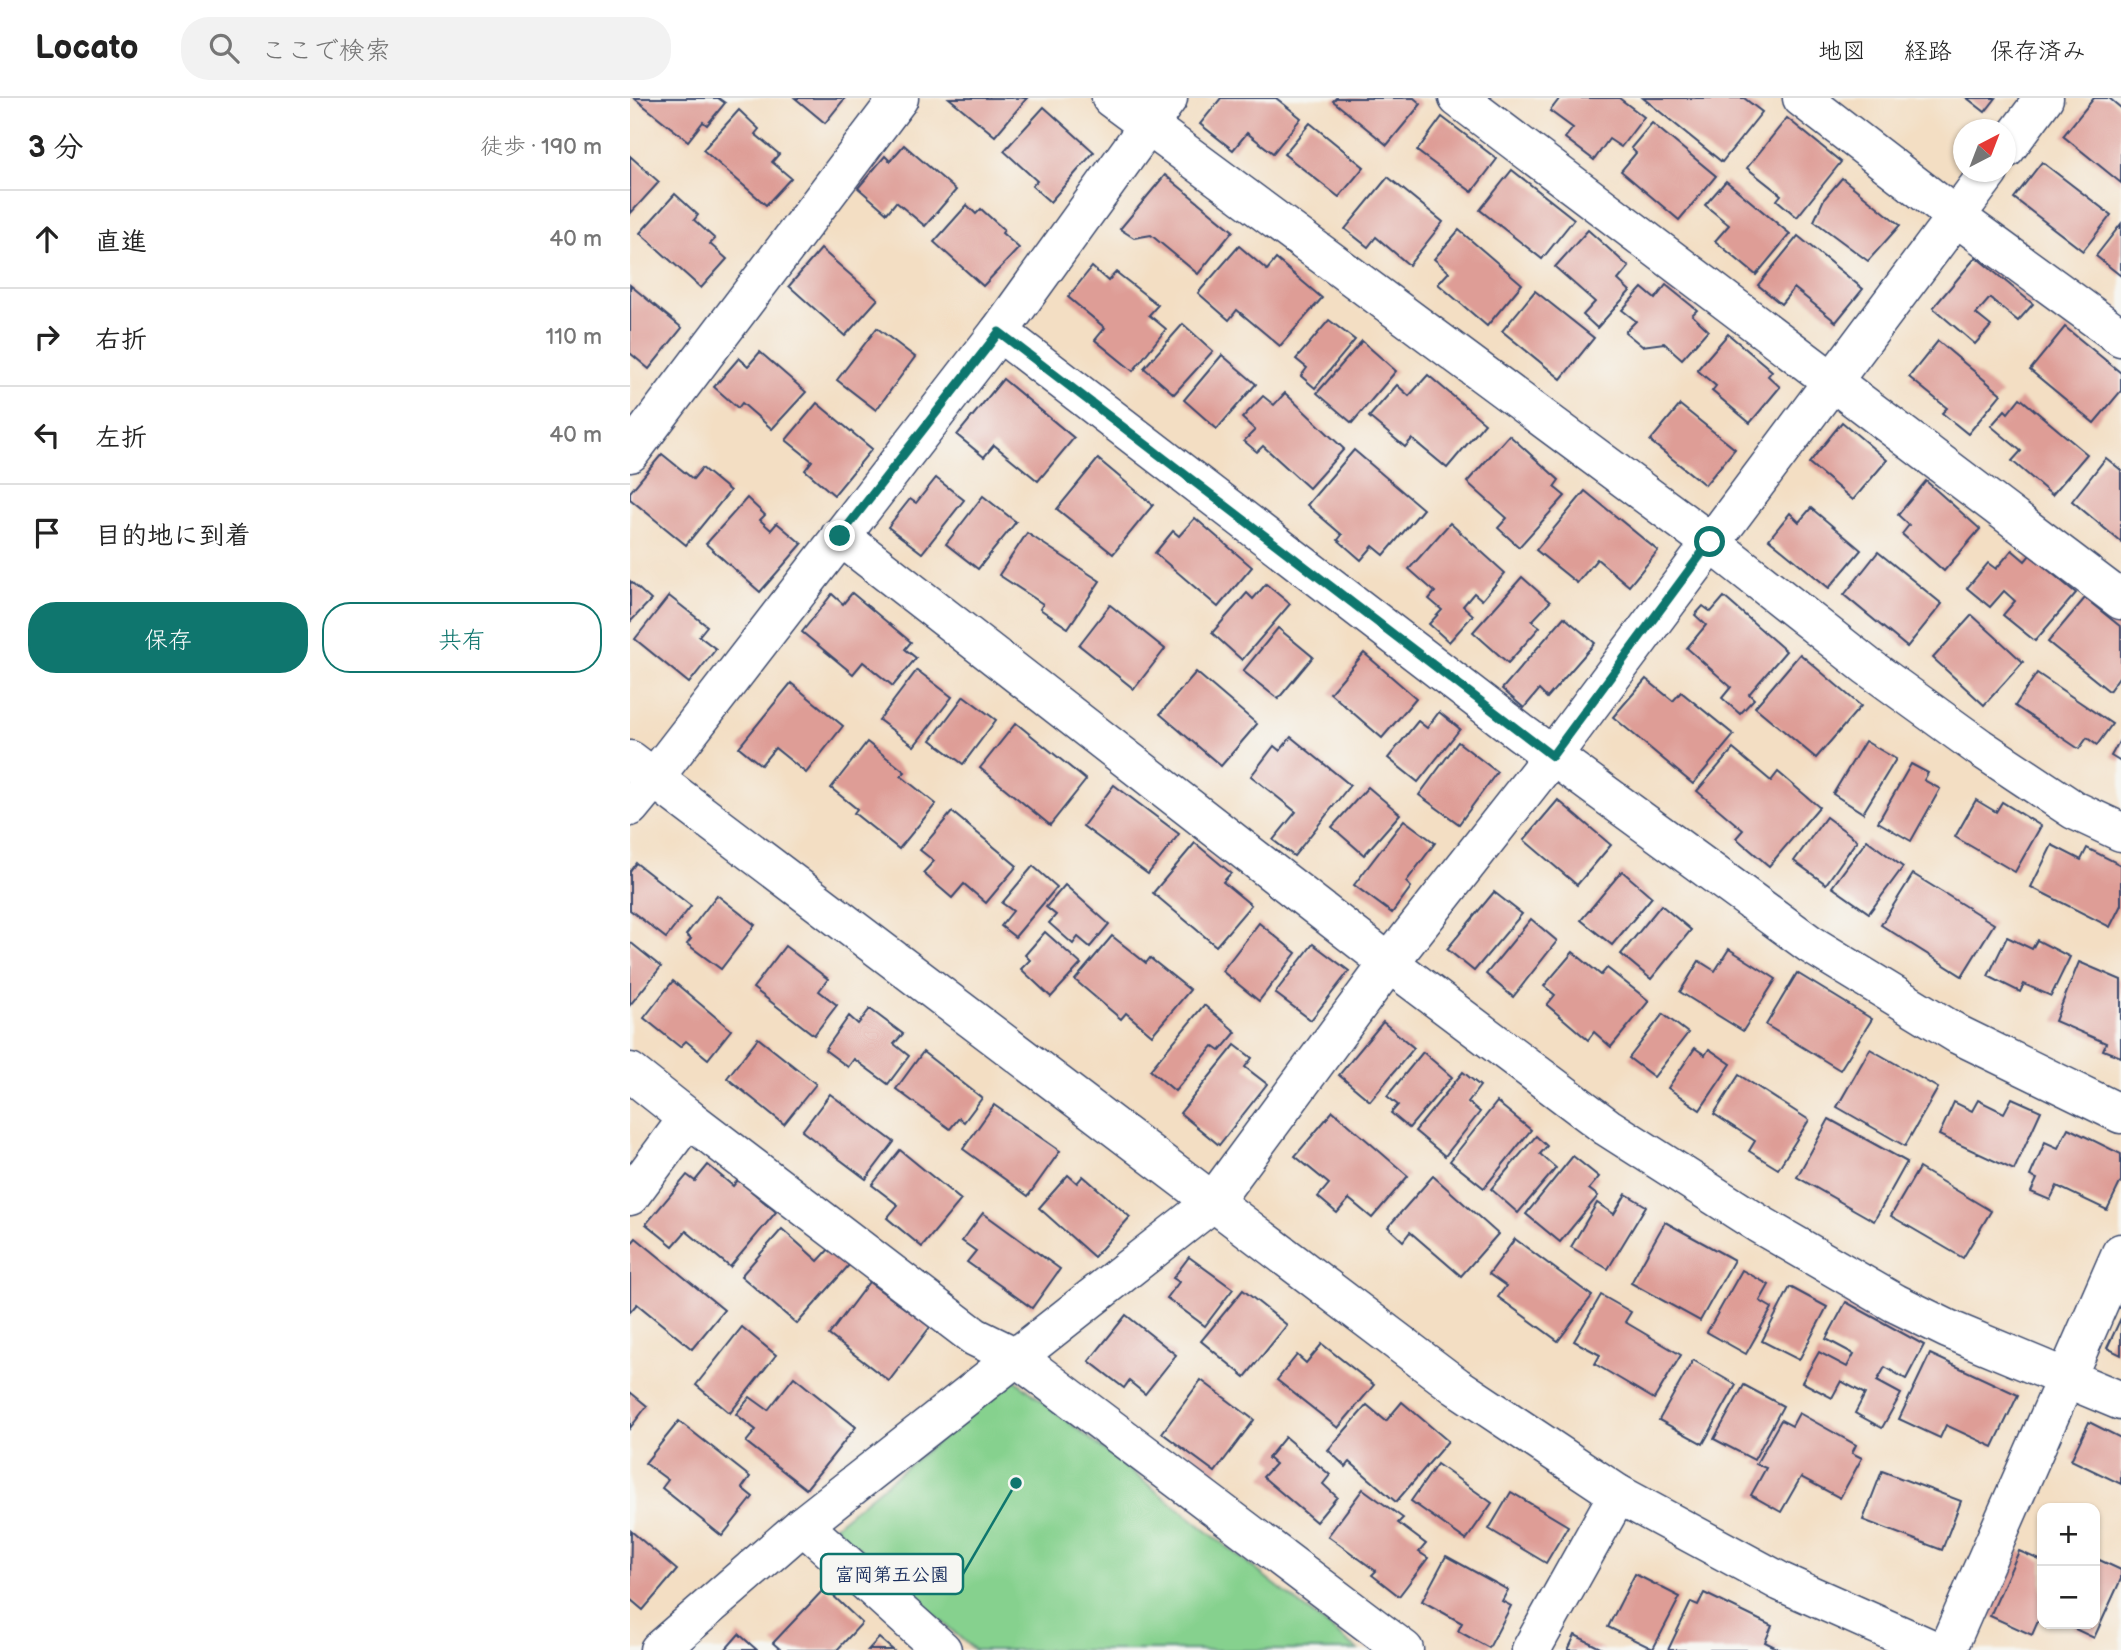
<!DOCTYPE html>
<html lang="ja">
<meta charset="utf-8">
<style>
body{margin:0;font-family:"Balsamiq Sans","Klee One",sans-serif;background:#f2f2f2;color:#222}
.controls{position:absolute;right:21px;bottom:21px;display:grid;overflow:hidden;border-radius:14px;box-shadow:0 2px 5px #0004}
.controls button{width:63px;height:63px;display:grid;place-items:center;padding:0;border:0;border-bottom:2px solid #e0e0e0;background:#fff;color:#222;font:35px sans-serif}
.compass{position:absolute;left:1323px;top:21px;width:63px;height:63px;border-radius:50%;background:#fff;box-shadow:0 2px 5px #0004;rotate:42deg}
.stop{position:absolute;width:21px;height:21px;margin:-16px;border:5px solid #0f766e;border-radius:50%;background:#fff}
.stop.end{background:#0f766e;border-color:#fff;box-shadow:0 2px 7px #0008}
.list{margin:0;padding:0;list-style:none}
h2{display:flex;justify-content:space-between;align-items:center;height:91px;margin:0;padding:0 28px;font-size:30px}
h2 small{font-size:23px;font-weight:400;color:#767676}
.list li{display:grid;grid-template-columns:46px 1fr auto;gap:21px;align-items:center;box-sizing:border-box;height:98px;padding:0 28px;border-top:2px solid #e0e0e0}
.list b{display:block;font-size:26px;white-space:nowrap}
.list em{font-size:23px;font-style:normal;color:#767676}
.actions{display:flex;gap:14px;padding:21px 28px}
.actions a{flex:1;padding:16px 0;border:2px solid #0f766e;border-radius:28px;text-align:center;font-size:24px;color:#0f766e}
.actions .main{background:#0f766e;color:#fff}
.icon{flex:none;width:38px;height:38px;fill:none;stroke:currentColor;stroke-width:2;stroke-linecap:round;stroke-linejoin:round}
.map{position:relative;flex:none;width:1491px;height:1552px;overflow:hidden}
header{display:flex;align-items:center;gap:42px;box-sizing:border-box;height:98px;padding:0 35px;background:#fff;border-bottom:2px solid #e0e0e0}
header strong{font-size:33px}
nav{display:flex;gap:38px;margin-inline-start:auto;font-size:24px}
.search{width:490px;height:63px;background:#f2f2f2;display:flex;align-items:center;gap:18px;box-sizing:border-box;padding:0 24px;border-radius:28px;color:#767676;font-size:26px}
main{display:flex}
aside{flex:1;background:#fff}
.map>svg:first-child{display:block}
.green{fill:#86d18e;stroke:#508076;stroke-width:2}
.building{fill:#de9d96}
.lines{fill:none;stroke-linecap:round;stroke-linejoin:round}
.minor-casing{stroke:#3b496d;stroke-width:41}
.tertiary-casing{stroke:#3b496d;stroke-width:41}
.minor{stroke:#fff;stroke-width:38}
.tertiary{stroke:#fff;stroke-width:38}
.route{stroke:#0f766e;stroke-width:9}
.leader{fill:none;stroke:#0f766e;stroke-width:2.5}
.callout-dot{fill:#0f766e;stroke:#f6f6f2;stroke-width:2.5}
.callout{fill:#f6f6f2;stroke:#0f766e;stroke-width:2.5}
.callout-label{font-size:19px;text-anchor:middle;font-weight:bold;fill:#1b2f5e}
</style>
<header>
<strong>Locato</strong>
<div class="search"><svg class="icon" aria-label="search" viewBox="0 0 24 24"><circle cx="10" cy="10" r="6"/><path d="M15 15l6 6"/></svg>ここで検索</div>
<nav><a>地図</a><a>経路</a><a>保存済み</a></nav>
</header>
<main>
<aside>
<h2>3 分<small>徒歩 · 190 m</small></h2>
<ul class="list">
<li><svg class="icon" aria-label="ahead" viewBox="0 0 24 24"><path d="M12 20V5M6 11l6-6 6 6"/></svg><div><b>直進</b></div><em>40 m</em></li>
<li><svg class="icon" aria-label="right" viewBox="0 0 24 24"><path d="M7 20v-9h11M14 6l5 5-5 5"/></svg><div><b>右折</b></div><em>110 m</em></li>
<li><svg class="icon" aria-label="left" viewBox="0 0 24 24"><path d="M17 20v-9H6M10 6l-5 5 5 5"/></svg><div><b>左折</b></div><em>40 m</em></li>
<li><svg class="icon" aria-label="arrive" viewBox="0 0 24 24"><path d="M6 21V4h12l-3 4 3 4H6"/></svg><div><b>目的地に到着</b></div></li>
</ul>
<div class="actions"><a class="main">保存</a><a>共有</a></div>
</aside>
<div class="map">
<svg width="1491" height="1552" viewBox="0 0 1491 1552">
<rect width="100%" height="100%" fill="#f6f6f2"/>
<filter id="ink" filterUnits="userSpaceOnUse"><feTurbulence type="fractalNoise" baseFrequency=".0143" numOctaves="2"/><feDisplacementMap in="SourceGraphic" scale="14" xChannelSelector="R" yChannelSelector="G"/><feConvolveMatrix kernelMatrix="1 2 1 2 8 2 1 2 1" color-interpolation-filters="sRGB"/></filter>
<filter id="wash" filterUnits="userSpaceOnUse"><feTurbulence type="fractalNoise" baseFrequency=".00686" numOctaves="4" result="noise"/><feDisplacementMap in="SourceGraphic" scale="28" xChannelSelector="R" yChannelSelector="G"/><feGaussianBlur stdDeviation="1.57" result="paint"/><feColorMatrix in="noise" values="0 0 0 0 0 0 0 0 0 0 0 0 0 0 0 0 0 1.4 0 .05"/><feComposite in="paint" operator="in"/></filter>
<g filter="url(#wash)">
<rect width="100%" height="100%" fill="#f3dec3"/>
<polygon class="green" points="384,1281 728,1552 344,1552 204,1428"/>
<g id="blocks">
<g class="building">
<polygon points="4,0 88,0 95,5 77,27 73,24 58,43"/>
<polygon points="165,0 215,0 195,25"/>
<polygon points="319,0 397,0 365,38"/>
<polygon points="591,0 646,0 671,20 643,55 617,35 603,52 570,26"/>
<polygon points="706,0 784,0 791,6 757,47 703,3"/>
<polygon points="930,0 989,0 1014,19 991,49 979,41 964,62 935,40 943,30 920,13"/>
<polygon points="1013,0 1114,0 1132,14 1092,64"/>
<polygon points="1337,0 1366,0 1355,14"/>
<polygon points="1464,0 1479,0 1491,10 1491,85 1433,38"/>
<polygon points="414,9 464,54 420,104 402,88 407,83 374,53"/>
<polygon points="109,12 129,31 125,36 149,56 142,64 161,80 136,107 73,52"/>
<polygon points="812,19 867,61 842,94 787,53"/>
<polygon points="1157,20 1211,64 1167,119 1147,102 1151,97 1117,70"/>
<polygon points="680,25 734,69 709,99 654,56"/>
<polygon points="1022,25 1086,78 1049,122 991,73 1006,55 1001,50"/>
<polygon points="274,47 326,92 295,128 266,104 257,115 228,90 255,58 260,63"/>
<polygon points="0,58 29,84 0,116"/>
<polygon points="1412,64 1481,117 1453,153 1384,100"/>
<polygon points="882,72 944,121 912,161 850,112"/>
<polygon points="535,77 603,133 568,176 521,137 504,140 490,131"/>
<polygon points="758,79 813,124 779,167 746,139 738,149 715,131"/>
<polygon points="1212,80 1270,127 1238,163 1184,123 1194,101"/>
<polygon points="1096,83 1160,136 1126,177 1085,143 1099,127 1075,107"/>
<polygon points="45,96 68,117 64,122 85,141 80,146 97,161 71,190 10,135"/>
<polygon points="337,107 346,116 351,111 374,132 372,135 389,150 353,188 304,144"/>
<polygon points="1491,126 1491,178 1466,158"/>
<polygon points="829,132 892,186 857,228 808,186 819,174 804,161"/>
<polygon points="958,132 999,169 988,182 1000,193 967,230 953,217 965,204 925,169"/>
<polygon points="1168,138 1233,191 1206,224 1164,190 1151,206 1128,187"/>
<polygon points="609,148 637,172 646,161 692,200 650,248 607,212 599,222 568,195"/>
<polygon points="191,151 248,201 215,238 159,188"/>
<polygon points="1346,159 1403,206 1388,223 1360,200 1346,216 1361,228 1345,246 1303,210"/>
<polygon points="462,169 478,183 486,174 528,207 519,217 536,231 503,273 465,242 475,230 438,199"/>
<polygon points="0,187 52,230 19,271 0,255"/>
<polygon points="1036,187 1067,212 1062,217 1078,232 1052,261 1034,245 1012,248 995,234 1006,223 992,212 1012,190 1025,201"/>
<polygon points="905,193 964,240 931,281 872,233"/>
<polygon points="699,222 725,242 685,290 671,278 677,270 666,261"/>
<polygon points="553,226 583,253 544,296 514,270"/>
<polygon points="1435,229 1491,275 1491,293 1464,325 1400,272"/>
<polygon points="247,230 285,259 246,312 207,282"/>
<polygon points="1098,236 1142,273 1138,278 1150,289 1120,325 1082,293 1086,288 1067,272"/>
<polygon points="732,243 766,273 722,325 687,295"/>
<polygon points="1308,243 1371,296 1338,336 1312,315 1317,310 1279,279"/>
<polygon points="130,254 176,294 142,331 112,305 108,310 84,289 109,260 118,268"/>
<polygon points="592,257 626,286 587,331 554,302"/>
<polygon points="798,277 855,325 817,370 782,341 775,349 739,319 767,287 779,298"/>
<polygon points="373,281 444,340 408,383 364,347 354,359 327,337"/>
<polygon points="655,295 714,351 679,390 633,348 627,354 614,343 625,332 612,320 633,298 644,307"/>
<polygon points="1390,300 1457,356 1422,397 1382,363 1391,353 1361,328 1375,312 1378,315"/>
<polygon points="187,305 242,351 204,397 175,372 182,363 156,342"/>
<polygon points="1050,307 1105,351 1075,387 1020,343"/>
<polygon points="1212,324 1257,362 1223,402 1179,365"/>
<polygon points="879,337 929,382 924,389 935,398 889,449 868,430 877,420 837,384"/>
<polygon points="724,352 793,411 754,457 743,448 731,462 708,442 712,437 677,407"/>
<polygon points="32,356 63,381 72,370 100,393 56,447 0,401 0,394"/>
<polygon points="1476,360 1491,372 1491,444 1442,403"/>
<polygon points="468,361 523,407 483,456 427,411"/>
<polygon points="306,380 334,402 292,455 258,429 280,401 286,405"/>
<polygon points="1296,383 1350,431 1314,473 1272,436 1279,427 1268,417"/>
<polygon points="955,393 1028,453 999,488 967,461 947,485 906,452"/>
<polygon points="353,398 386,424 348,471 316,446"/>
<polygon points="117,400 135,417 130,422 141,432 147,425 172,446 130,494 76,446"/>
<polygon points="1181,410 1231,452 1199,490 1139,441 1160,415 1169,424"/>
<polygon points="565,420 622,469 588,509 525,455 543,433 549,438"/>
<polygon points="820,425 875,475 852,502 844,495 833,508 843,517 819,544 799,526 812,512 799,501 805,494 779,471"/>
<polygon points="397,435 470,483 438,530 410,511 413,506 369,477"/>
<polygon points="1382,452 1395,463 1400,457 1446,495 1405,543 1373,517 1385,503 1374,493 1360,509 1337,490 1358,465 1366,471"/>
<polygon points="1248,454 1312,506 1277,549 1214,497"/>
<polygon points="892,479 920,504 902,523 910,529 878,565 843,534"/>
<polygon points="0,483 21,502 0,524"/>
<polygon points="636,486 660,506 612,562 582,535 617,495 623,501"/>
<polygon points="222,495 281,544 275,551 286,560 263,588 233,564 223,576 172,534 202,496 213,506"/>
<polygon points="39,498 77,528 69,538 86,551 59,585 5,541"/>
<polygon points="1094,499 1156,553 1119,596 1124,601 1110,616 1092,600 1101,589 1057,550 1076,527 1065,517 1073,508 1081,514"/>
<polygon points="1455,500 1491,529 1491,576 1479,593 1418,544"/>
<polygon points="480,507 535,551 504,591 449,547"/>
<polygon points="1342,517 1393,564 1354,607 1303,560"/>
<polygon points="934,519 965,545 917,600 909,592 894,610 872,591"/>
<polygon points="648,530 683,559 648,601 613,573"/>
<polygon points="734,555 786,600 752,640 700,595"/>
<polygon points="1170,556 1231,608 1186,660 1125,609"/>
<polygon points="287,572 322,599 284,648 249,622"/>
<polygon points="566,574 627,626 591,668 530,616"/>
<polygon points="1407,575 1482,626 1467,647 1457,640 1449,651 1385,608"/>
<polygon points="1016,581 1043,603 1051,594 1104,637 1063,686 983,619"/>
<polygon points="161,585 213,628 176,675 145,650 131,667 109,649"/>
<polygon points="334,598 366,622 333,666 301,642"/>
<polygon points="809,614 830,631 788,684 758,660 788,623 797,630"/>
<polygon points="386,625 456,682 420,727 350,670"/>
<polygon points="661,639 720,687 664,758 643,742 666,714 621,678 644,648 650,653"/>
<polygon points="1491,640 1491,664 1481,658"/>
<polygon points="1235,643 1266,661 1233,715 1203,696"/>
<polygon points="237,644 275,674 271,678 306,706 269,751 224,715 227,711 201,690"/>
<polygon points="828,644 867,674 829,726 789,697"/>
<polygon points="1103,651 1141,683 1148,674 1189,709 1139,768 1106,740 1113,732 1067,693"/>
<polygon points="1281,666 1298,675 1294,682 1310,691 1281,743 1248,724"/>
<polygon points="484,687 549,736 518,776 453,728"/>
<polygon points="738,689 770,716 734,757 702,729"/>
<polygon points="928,702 981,747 947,787 894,742"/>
<polygon points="1346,702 1366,714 1372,704 1411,728 1385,774 1325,739"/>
<polygon points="322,714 387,768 356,805 334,786 322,800 293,775 304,763 290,752"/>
<polygon points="1196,719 1227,742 1196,786 1164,763"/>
<polygon points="774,722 805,745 776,784 781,789 762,815 724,787"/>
<polygon points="1237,742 1273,769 1239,815 1202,789"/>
<polygon points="565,745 601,775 593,784 621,807 586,848 523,795"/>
<polygon points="1422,747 1451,762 1457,750 1491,767 1491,807 1480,829 1401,789"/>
<polygon points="6,765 61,808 36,840 0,812 0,773"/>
<polygon points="403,768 427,789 385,839 371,828 383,813 372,805"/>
<polygon points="992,773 1022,799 982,847 951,822"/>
<polygon points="1283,776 1364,826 1332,878 1251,827"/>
<polygon points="435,787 479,826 460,849 448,839 443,846 419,825 426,817 416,809"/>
<polygon points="864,794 892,816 844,873 817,851"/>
<polygon points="87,797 125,827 91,871 57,846 61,841 56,837"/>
<polygon points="1031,807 1061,832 1021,881 991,856"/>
<polygon points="901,821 927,843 883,899 856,876"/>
<polygon points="629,825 666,855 629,903 592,873"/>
<polygon points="415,834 451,866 421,899 391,871 400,862 395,857"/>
<polygon points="482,838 516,865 520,860 560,892 522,937 496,915 491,921 445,882"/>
<polygon points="1377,839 1402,851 1407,842 1440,859 1421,898 1394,886 1390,894 1358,878"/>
<polygon points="0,844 31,869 0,907"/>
<polygon points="683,846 719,873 681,922 645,895"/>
<polygon points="155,848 198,881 189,893 207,907 184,937 123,890"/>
<polygon points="1099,851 1146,881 1113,933 1050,894 1069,863 1085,873"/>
<polygon points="943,854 971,877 977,870 1019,903 981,949 964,934 958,942 917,907 925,897 914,888"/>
<polygon points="1449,864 1491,882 1491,959 1473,952 1476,945 1425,923"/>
<polygon points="1167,875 1242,921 1210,972 1136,927"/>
<polygon points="43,883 101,932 78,961 56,943 50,949 14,920"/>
<polygon points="574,907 606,934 590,953 583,948 545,993 520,972"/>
<polygon points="240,911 273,936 264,946 279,958 258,986 224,961 218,969 195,952 219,918 228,926"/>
<polygon points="1033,916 1058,935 1024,979 999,960"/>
<polygon points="753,924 784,950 740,1003 709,977"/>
<polygon points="128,940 186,986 154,1026 97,980"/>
<polygon points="605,947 622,960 615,969 637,986 589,1047 550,1015"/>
<polygon points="1065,950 1075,957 1079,951 1101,966 1070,1012 1038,990"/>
<polygon points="1240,951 1308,990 1275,1048 1207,1009"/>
<polygon points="293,954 352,1000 334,1024 329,1020 320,1031 266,991"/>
<polygon points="793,954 822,979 779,1030 761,1015 768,1007 757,998"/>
<polygon points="833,974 850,988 838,1004 850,1014 815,1058 785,1033"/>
<polygon points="1109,977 1179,1022 1148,1071 1119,1053 1125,1043 1084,1016"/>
<polygon points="200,996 264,1044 236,1081 172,1033"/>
<polygon points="1382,1000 1411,1013 1384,1072 1309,1037 1324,1004 1342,1013 1348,1002 1374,1015"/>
<polygon points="867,1004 901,1032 854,1090 820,1063"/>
<polygon points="364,1007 430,1053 398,1098 333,1051"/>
<polygon points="703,1013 778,1078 742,1120 719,1101 707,1115 688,1099 699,1086 665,1058"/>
<polygon points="1199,1021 1277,1064 1244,1123 1167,1079"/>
<polygon points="1438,1030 1491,1056 1491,1083 1477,1112 1427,1088 1420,1102 1401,1094 1407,1081 1400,1078 1415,1044 1428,1050"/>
<polygon points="906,1038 917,1048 910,1056 926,1070 888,1115 861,1091"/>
<polygon points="270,1052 331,1102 292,1149 257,1120 268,1107 242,1087"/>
<polygon points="943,1058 969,1079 959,1091 968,1098 930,1144 896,1116"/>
<polygon points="78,1067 103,1088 108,1082 146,1114 100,1169 56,1133 43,1148 16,1126 57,1077 65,1083"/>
<polygon points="1289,1070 1361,1113 1333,1160 1261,1118"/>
<polygon points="438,1077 447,1085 453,1078 500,1119 464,1159 409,1110"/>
<polygon points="803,1078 868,1136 831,1178 780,1134 773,1143 758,1129"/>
<polygon points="996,1096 1016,1108 978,1171 941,1149 967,1105 984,1116"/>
<polygon points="353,1115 430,1171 402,1210 337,1164 346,1153 332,1143"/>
<polygon points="1035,1124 1104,1162 1070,1223 1001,1185"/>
<polygon points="152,1131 188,1163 201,1149 220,1166 167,1226 111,1178"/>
<polygon points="6,1140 94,1212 62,1251 7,1206 0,1214 0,1147"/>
<polygon points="885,1141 962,1198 928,1243 868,1199 876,1188 859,1176"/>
<polygon points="559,1159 603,1191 575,1228 537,1200 549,1184 543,1180"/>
<polygon points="1112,1172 1139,1187 1130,1203 1142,1210 1116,1256 1077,1234"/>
<polygon points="239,1184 300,1229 259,1283 199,1237"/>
<polygon points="1160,1189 1197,1209 1169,1262 1132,1243"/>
<polygon points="613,1192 657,1227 615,1279 571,1243"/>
<polygon points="971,1197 1001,1214 995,1224 1051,1257 1024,1301 965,1266 970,1257 944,1243"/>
<polygon points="1216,1204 1294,1247 1276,1281 1255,1269 1247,1283 1271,1296 1252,1330 1225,1315 1235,1296 1211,1283 1202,1300 1172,1284 1189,1254 1217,1269 1224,1256 1196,1241"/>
<polygon points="496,1217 546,1257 515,1296 499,1283 494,1290 459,1263"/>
<polygon points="1491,1220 1491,1257 1477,1250"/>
<polygon points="112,1229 146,1257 100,1315 66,1287"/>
<polygon points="692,1246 744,1287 708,1330 647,1282 667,1257 676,1265"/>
<polygon points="1300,1256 1388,1297 1363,1349 1316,1327 1310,1340 1269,1321"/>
<polygon points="1063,1262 1106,1287 1073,1346 1029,1322"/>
<polygon points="164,1279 226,1329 176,1391 116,1344 126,1332 106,1316 120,1299 138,1312"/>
<polygon points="571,1282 624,1322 585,1374 532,1335"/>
<polygon points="1114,1287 1153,1308 1124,1362 1084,1341"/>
<polygon points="0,1294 17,1308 0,1330"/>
<polygon points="772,1304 818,1343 766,1404 720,1364 716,1369 698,1352 737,1307 756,1323"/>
<polygon points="1169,1315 1226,1347 1222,1355 1232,1360 1210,1400 1171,1379 1151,1414 1121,1397 1136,1370 1126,1366 1151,1322 1162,1328"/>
<polygon points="49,1323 120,1379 112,1390 123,1399 92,1438 32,1390 38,1382 15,1365"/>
<polygon points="1459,1324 1491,1340 1491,1386 1441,1362"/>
<polygon points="655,1339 700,1377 693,1386 707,1399 686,1424 633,1379 645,1366 638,1360"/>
<polygon points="807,1366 862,1405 836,1442 781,1403"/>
<polygon points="1252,1373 1331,1403 1312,1452 1233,1422"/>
<polygon points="733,1391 773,1420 768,1425 796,1446 789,1454 798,1460 769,1498 742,1477 746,1473 698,1438"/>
<polygon points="881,1394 938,1428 916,1465 859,1431"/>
<polygon points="1,1433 47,1472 13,1512 0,1501"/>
<polygon points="1389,1453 1412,1463 1412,1514 1402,1537 1360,1518"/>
<polygon points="816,1458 878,1492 872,1503 881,1508 859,1550 828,1533 832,1525 792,1503"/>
<polygon points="1465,1460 1491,1472 1491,1481 1464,1540 1443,1530 1445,1526 1465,1526"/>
<polygon points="1005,1476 1050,1499 1023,1551 978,1529"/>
<polygon points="195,1490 232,1525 207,1552 151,1552 143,1545"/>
<polygon points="1074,1495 1142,1528 1135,1544 1151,1552 1038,1552 1061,1504 1068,1507"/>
<polygon points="109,1536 127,1552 95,1552"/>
<polygon points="945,1537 974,1552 938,1552"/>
<polygon points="249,1540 263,1552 238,1552"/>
</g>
</g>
</g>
<g filter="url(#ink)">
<use href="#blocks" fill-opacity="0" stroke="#3b496d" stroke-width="2"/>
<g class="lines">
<defs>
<g id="minor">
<polyline points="481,0 1080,444 1237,568 1349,649 1444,712 1491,734"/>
<polyline points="828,0 1491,502"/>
<polyline points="1172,0 1325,118 1491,239"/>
<polyline points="1376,51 1414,0"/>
<polyline points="369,234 890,634 1180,846 1329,937 1491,1016"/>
<polyline points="0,355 269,0"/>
<polyline points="210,438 759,865 977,1029 1129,1126 1265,1205 1318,1231 1491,1303"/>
<polyline points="24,680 369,234 538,0"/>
<polyline points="0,974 58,1020"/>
<polyline points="0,1098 58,1020 345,1239 386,1259 774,1552"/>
<polyline points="173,1427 312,1552"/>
<polyline points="29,1552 173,1427 582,1105 759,865 922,658 1359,74"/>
<polyline points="901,1552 988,1396"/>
<polyline points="1317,1552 1491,1155"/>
</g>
<g id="tertiary">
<polyline points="0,662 826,1288 988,1396 1151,1484 1304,1552"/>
<polyline points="0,709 24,680"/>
</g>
</defs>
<use href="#minor" class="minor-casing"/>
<use href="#tertiary" class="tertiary-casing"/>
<use href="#minor" class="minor"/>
<use href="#tertiary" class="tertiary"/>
</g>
</g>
<g class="lines" filter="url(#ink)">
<polyline class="route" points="210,438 369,234 922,658 1080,444"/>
</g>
<path class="leader" d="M386 1385L333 1476"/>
<circle class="callout-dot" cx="386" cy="1385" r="7"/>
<rect class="callout" x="191" y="1456" width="142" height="40" rx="7"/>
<g class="callout-label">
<text x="262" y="1483">富岡第五公園</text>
</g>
</svg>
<div class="controls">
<button>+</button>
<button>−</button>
</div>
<svg class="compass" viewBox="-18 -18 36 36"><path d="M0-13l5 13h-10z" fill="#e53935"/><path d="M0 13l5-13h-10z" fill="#767676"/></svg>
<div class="stop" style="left:1080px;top:444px"></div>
<div class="stop end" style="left:210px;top:438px"></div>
</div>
</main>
